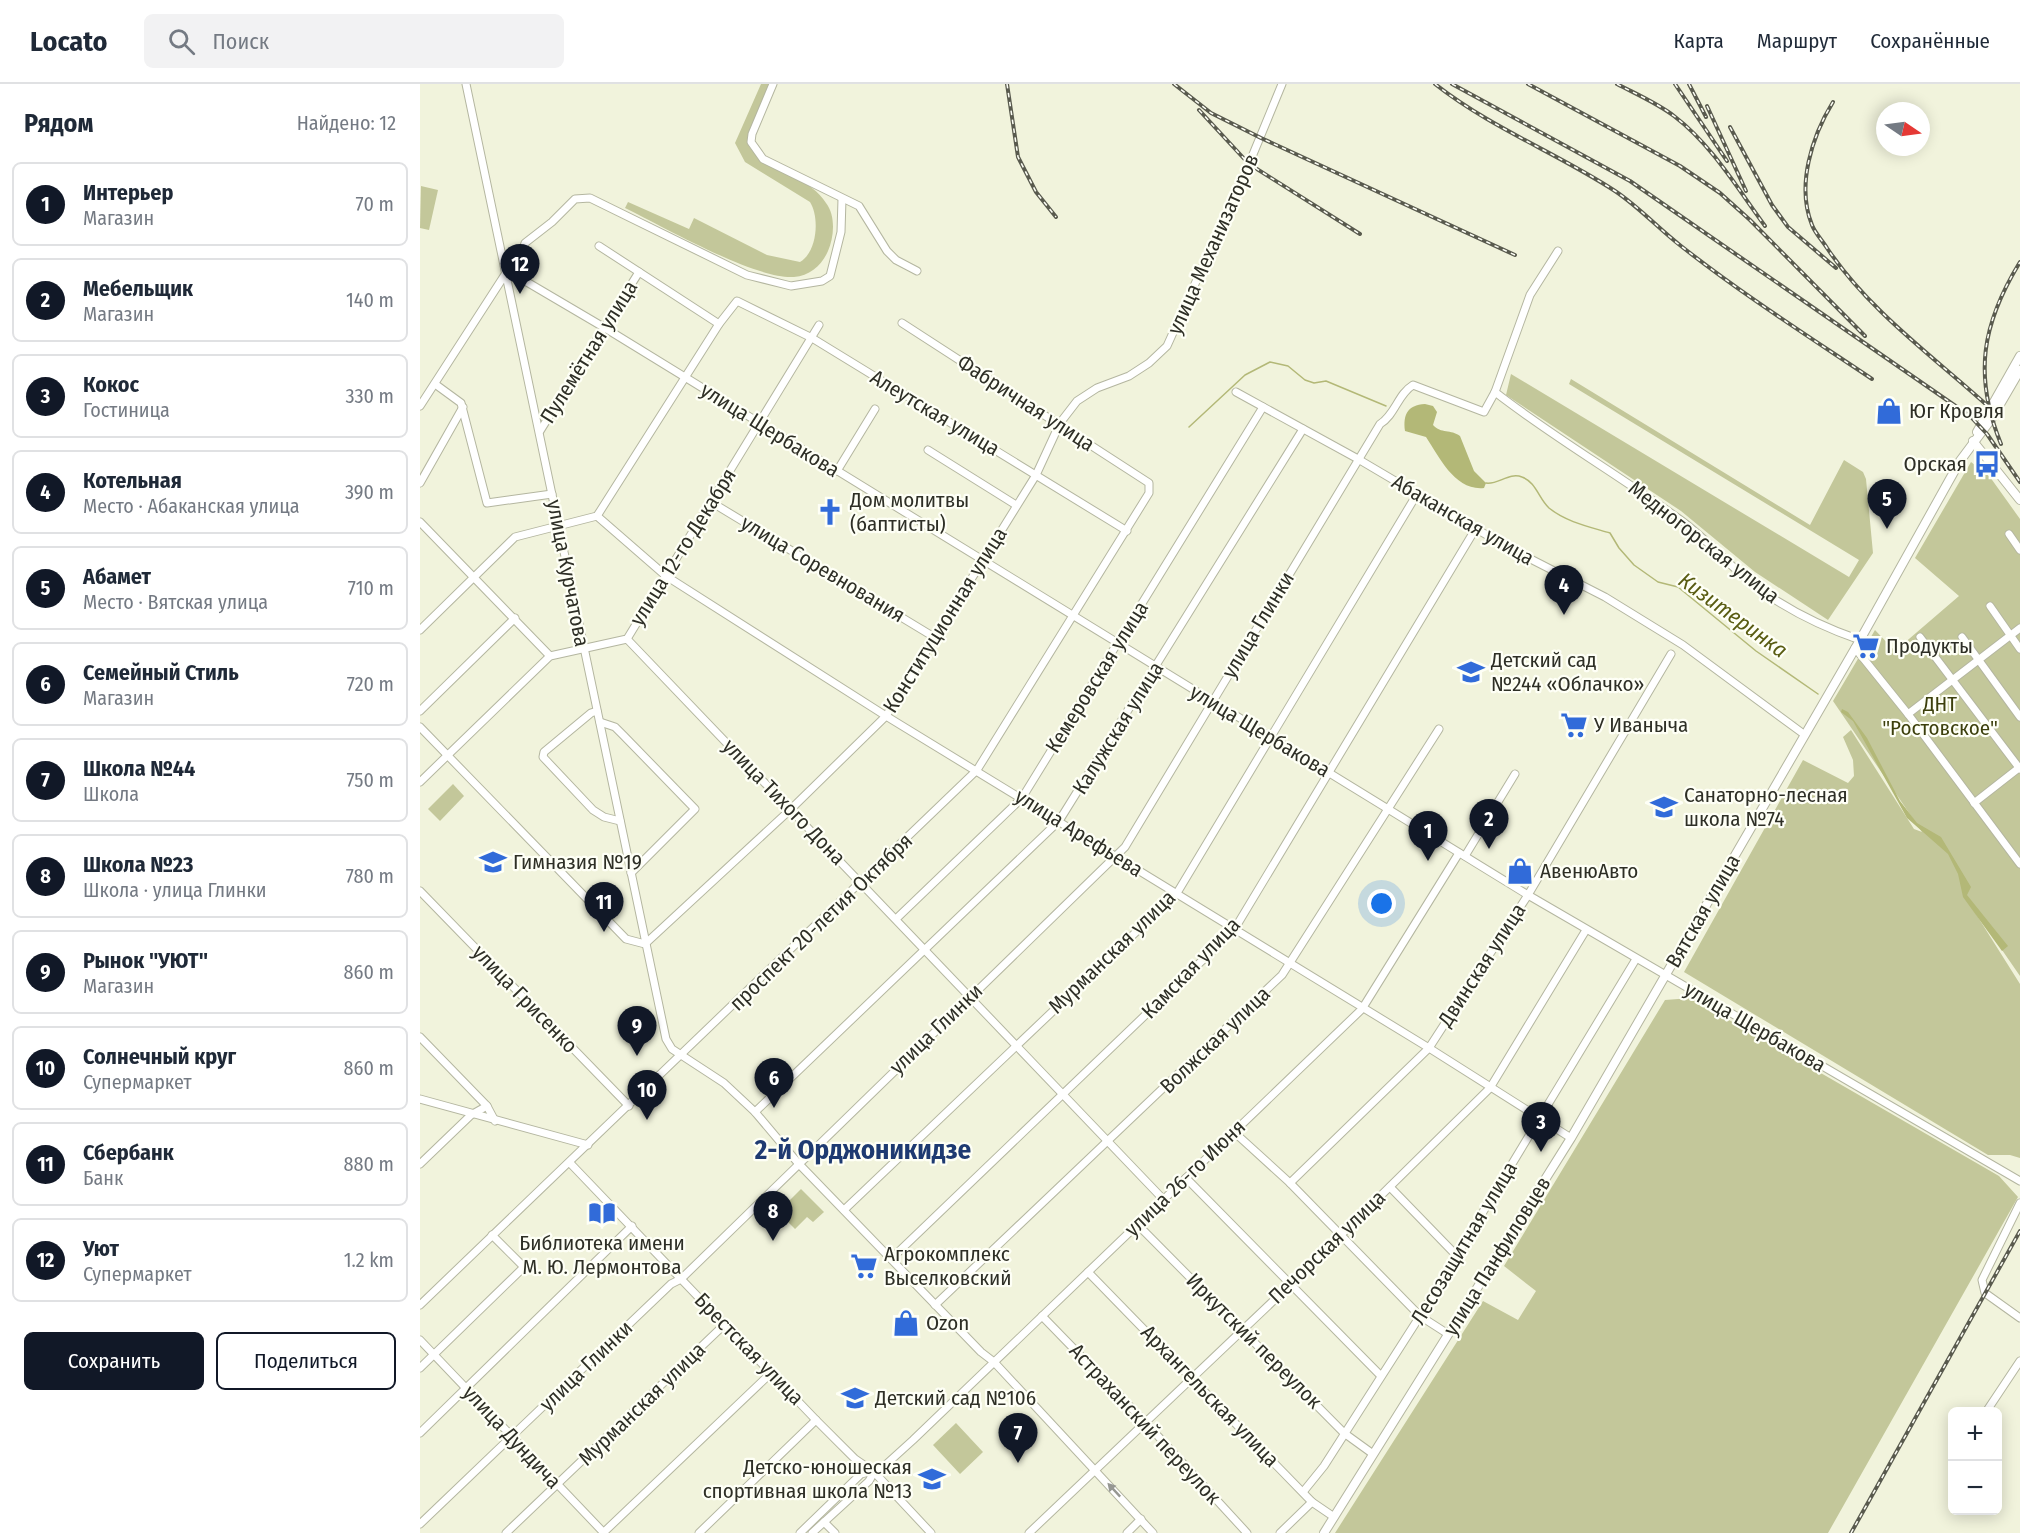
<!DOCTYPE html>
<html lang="ru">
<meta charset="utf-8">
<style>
body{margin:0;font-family:"Fira Sans Condensed",sans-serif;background:#f2f2f3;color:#1f2937}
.controls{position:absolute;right:18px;bottom:18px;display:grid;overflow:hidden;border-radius:9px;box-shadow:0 3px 15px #0003}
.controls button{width:54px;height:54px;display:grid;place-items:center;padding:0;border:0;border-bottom:2px solid #e0e1e3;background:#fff;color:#1f2937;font:30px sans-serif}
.compass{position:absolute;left:1456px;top:18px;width:54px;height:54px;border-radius:50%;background:#fff;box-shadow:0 3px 15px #0003;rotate:103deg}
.you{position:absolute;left:962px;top:820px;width:21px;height:21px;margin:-15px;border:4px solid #fff;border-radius:50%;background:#1a73e8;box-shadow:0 0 0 9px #1a73e833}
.badge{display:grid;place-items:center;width:39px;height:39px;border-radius:50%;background:#111827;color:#fff;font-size:20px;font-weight:700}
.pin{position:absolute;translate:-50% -50px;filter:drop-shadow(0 2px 3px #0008)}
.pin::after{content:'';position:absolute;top:32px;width:21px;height:18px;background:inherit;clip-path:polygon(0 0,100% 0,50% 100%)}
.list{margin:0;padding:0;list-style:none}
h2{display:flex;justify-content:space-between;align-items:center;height:78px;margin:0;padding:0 24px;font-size:26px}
h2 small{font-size:20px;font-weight:400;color:#747a83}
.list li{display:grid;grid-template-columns:39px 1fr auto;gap:18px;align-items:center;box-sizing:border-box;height:84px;margin:0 12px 12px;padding:0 12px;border:2px solid #e0e1e3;border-radius:9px}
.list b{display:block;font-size:22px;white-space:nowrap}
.list p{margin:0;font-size:20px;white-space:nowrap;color:#747a83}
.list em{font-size:20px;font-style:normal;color:#747a83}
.actions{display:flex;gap:12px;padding:18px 24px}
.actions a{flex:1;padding:14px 0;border:2px solid #111827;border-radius:9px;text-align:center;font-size:21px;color:#111827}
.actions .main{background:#111827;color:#fff}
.icon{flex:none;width:33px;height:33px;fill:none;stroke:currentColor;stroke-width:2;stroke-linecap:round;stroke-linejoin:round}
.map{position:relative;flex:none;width:1600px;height:1449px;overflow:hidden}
header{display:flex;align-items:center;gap:36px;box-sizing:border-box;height:84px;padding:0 30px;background:#fff;border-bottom:2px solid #e0e1e3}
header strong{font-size:28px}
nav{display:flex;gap:33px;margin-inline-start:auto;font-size:21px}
.search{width:420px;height:54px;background:#f2f2f3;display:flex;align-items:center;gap:15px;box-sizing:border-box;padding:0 21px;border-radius:9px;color:#747a83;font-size:22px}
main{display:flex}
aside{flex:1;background:#fff}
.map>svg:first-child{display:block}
.green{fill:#c3c79a}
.water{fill:#b3b877}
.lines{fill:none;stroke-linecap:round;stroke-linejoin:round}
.stream{stroke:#b3b877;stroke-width:1.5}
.minor-casing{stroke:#b4b6a0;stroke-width:9}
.major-casing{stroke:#b4b6a0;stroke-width:10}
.minor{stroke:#fff;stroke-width:7}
.major{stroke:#fff;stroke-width:8}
.rail-casing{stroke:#595a4e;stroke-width:4}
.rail{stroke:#fefff6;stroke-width:1.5;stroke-dasharray:4.5;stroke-linecap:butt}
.oneway{fill:#969792}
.labels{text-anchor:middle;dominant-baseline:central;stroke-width:4.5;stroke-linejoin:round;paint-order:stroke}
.street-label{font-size:21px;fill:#2e2f26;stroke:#fefff6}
.poi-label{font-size:21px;fill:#2e2f26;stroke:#fefff6;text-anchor:start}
.park-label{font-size:21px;fill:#3c3f0c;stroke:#fefff6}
.water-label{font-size:22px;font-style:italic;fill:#595c12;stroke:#fefff6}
.district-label{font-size:27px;font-weight:bold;fill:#1e3a71;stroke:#fefff6}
</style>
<header>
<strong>Locato</strong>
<div class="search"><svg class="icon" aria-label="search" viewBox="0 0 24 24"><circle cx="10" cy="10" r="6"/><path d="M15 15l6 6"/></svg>Поиск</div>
<nav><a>Карта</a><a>Маршрут</a><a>Сохранённые</a></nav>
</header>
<main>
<aside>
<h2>Рядом<small>Найдено: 12</small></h2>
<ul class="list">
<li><span class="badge">1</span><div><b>Интерьер</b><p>Магазин</p></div><em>70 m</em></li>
<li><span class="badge">2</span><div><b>Мебельщик</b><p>Магазин</p></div><em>140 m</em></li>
<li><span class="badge">3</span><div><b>Кокос</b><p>Гостиница</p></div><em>330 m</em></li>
<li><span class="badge">4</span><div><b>Котельная</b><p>Место · Абаканская улица</p></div><em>390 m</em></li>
<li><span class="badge">5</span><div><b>Абамет</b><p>Место · Вятская улица</p></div><em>710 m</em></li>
<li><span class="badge">6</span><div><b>Семейный Стиль</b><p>Магазин</p></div><em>720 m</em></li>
<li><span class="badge">7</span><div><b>Школа №44</b><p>Школа</p></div><em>750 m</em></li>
<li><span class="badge">8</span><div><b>Школа №23</b><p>Школа · улица Глинки</p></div><em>780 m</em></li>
<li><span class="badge">9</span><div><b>Рынок &quot;УЮТ&quot;</b><p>Магазин</p></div><em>860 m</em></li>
<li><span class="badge">10</span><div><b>Солнечный круг</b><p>Супермаркет</p></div><em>860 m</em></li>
<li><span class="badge">11</span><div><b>Сбербанк</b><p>Банк</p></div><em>880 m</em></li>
<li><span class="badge">12</span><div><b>Уют</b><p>Супермаркет</p></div><em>1.2 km</em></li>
</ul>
<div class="actions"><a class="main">Сохранить</a><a>Поделиться</a></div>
</aside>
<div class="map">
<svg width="1600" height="1449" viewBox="0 0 1600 1449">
<rect width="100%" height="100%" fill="#f1f3dc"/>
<g class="green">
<path d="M341 0H350L329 47 327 59C345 90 387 89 406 119 416 132 414 153 408 167 402 181 390 192 374 193 336 196 242 142 205 124L208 118 269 145 274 134 347 171 380 178C397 168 400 134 390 118L325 78 315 59Z"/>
<polygon points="1,102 18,106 9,146 0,144"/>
<polygon points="1091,290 1429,493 1439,476 1149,300 1151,295 1390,441 1424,376 1443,388 1446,395 1453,469 1408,536 1335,488 1261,427 1086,311"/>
<polygon points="1551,378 1570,393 1600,435 1600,892 1544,811 1600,900 1600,1074 1590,1071 1568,1071 1264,888 1383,676 1428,699 1434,692 1433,676 1423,653 1431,646 1494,745 1502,748 1413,617 1455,546 1475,567 1539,512 1495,474"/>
<polygon points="33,700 44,712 20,737 8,725"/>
<polygon points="1271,914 1579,1092 1598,1113 1408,1449 915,1449 1063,1217 1098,1236 1116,1207 1084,1182 1245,916"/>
<polygon points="381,1105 404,1128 393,1138 387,1133 375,1145 358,1128"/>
<polygon points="536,1339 563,1368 540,1390 513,1361"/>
</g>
<g class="water">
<path d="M1005 320 1013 322 1017 328 1013 341C1021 350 1031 345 1040 352L1054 387 1066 399 1064 404C1035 407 1020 374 1006 353L985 347C983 331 987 321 1005 320Z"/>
<polygon points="1422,625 1428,628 1447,654 1480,717 1497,739 1521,753 1551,803 1547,811 1588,862 1582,867 1543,813 1538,790 1528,770 1487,734 1433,637 1421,628"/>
</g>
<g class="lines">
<g class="stream">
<polyline points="769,343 825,291 850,278 868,282 885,296 894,299 906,297 966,322"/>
<path d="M1066 399C1078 401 1089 388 1102 393 1116 398 1119 415 1129 424 1146 438 1170 443 1190 449L1199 464 1214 481 1238 498 1258 503 1336 567 1398 610"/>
</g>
<defs>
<g id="minor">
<polyline points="46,0 246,955 252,965 304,999 335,1028 378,1079 561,1268 574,1278 733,1449"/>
<polyline points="353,0 332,50 331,58 343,75 439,122 467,167 476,176 497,187"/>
<polyline points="179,162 299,240"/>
<polyline points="86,189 95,191 185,244 1108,811 1600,1097"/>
<polyline points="95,191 105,159 132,138 155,115 170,114 327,191 371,202 402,197 410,192 421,148 422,115"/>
<polyline points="15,300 41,319 67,419 132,410"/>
<polyline points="816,308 938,375 1087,463 1185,513 1263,561 1385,651"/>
<path d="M1075 308C1134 354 1199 391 1259 435 1289 456 1312 486 1342 507 1372 528 1405 544 1440 556"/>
<polyline points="0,322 86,189"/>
<polyline points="120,347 219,188"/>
<polyline points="508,366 596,421"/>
<polyline points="417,387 455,325"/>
<polyline points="0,399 43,323"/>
<polyline points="291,418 514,553"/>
<polyline points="177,432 246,492 466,632 1009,964 1151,1054"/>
<polyline points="0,438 130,572"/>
<polyline points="1589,450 1600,466"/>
<polyline points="1570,522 1600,565"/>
<polyline points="0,546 95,453 177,432 299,240 317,217 392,254 707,447"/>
<polyline points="1500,553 1600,685"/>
<polyline points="1542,553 1600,633"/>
<polyline points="207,555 743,1115"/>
<polyline points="1435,564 1488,630 1600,780"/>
<polyline points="0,627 95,534"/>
<polyline points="177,627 171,629 124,668 123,673 173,726 184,733 200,737"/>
<polyline points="1488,630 1600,544"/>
<polyline points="180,638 195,643 204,652 275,725 211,789"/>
<polyline points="0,643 206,855 225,860 371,725 466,632 616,391 640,339 657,317 677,304 709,292 729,279 747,262 829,80 862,0"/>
<polyline points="0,698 130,572 207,555 399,241"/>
<polyline points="1554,719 1600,683"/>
<polyline points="1045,772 1095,690"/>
<polyline points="0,807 209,1022"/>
<polyline points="476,835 602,714 843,323"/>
<polyline points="0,953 67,1022 75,1037"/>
<polyline points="0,1015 168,1061"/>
<polyline points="335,1028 639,737 883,345"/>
<polyline points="814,1048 870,1099 1000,1232 1028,1250"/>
<polyline points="150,1079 396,1336 435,1375 454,1388 511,1449"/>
<polyline points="0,1080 51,1031 67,1022"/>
<polyline points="766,1094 961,1292"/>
<polyline points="870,1099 1009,964 1108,811 1251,570"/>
<polyline points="970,1103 1036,1171"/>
<polyline points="1600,1119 1562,1196 1565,1209 1600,1234"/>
<polyline points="424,1126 757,809 997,410"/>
<polyline points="717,1140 924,1349 953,1370"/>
<polyline points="471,1175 814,846 1056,444"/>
<polyline points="668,1188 892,1418 914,1433"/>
<polyline points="0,1221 557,686 729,409 729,399 482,239"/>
<polyline points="515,1221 862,891 1019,645"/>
<polyline points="622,1232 725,1338 827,1449"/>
<polyline points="0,1256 184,1449"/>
<polyline points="0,1284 104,1183 72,1151"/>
<polyline points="1566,1328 1600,1277"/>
<polyline points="0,1349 212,1142"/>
<polyline points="883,1408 904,1382 1000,1232 1216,875"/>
<polyline points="404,1438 415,1449"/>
<path d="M0 1440 251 1200 261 1195 705 763 960 340C975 331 978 310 993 301L1064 328 1075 308 1110 211 1138 167"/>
<polyline points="86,1449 305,1240"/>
<polyline points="183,1449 351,1289"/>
<polyline points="279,1449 396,1336"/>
<polyline points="380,1449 441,1390 461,1385 493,1356 942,925 1039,769"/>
<polyline points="392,1449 449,1397 454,1388"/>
<polyline points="609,1449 871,1200 1070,1004 1166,846"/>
<polyline points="707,1449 721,1435"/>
<polyline points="860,1449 892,1418"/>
</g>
<g id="major">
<polyline points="1557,348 1600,272"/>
<polyline points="1553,357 1600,416"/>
<polyline points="904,1449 1151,1054 1440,556 1540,377 1572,334 1600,286"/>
</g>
</defs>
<use href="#minor" class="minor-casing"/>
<use href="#major" class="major-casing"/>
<use href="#minor" class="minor"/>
<use href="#major" class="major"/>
<defs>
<g id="rail">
<polyline points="587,0 598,73 616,108 636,133"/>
<polyline points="754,0 791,29 841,54 1095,171"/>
<path d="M1015 0C1071 44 1137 69 1195 107 1219 123 1239 145 1261 162 1322 210 1388 252 1452 295"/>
<polyline points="1032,0 1210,97 1550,332 1567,350 1600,398"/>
<polyline points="1108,0 1260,82 1300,109 1330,136 1445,252"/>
<path d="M1197 0C1216 10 1237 19 1254 32 1292 61 1317 104 1345 142"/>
<polyline points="1255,0 1307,77"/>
<polyline points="1269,0 1286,33"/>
<path d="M1413 18C1392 52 1376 102 1392 141 1395 149 1402 156 1407 164 1449 227 1514 273 1570 324"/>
<polyline points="1287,22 1326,107"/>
<polyline points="779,26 829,80 940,150"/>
<polyline points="1310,43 1352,121 1368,143 1416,184"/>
<path d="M1581 360C1553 291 1562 240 1600 178"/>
<polyline points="1431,1449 1600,1147"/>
</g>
</defs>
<use href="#rail" class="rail-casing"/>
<use href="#rail" class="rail"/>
</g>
<defs><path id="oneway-solid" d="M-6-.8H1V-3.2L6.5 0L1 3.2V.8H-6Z" transform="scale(1.5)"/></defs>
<use class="oneway" href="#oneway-solid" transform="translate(694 1406) rotate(-133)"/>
<defs>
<symbol id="shop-bare" viewBox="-9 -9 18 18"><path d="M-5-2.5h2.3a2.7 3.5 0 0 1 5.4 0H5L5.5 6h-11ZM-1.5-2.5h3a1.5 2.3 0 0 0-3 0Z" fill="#316bd9" stroke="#fefff6" stroke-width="2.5" paint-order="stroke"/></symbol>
<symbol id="bus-bare" viewBox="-9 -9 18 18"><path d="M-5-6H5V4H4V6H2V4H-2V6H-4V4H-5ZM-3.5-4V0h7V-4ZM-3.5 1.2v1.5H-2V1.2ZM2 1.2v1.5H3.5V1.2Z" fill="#316bd9" stroke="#fefff6" stroke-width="2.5" paint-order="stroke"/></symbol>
<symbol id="church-bare" viewBox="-9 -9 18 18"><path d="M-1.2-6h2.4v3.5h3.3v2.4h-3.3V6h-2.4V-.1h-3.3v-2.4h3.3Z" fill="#316bd9" stroke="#fefff6" stroke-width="2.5" paint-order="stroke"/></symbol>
<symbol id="supermarket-bare" viewBox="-9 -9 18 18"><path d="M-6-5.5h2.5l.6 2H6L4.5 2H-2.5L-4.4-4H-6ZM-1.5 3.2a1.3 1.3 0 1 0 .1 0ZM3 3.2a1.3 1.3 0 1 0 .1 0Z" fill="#316bd9" stroke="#fefff6" stroke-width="2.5" paint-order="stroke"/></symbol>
<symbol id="school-bare" viewBox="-9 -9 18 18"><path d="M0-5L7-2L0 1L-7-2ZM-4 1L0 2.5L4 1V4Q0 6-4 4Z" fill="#316bd9" stroke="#fefff6" stroke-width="2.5" paint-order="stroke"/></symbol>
<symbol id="library-bare" viewBox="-9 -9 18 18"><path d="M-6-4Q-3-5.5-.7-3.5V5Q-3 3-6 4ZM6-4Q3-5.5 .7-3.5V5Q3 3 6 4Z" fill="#316bd9" stroke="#fefff6" stroke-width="2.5" paint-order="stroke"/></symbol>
</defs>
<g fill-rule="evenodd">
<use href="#shop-bare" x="1450" y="308" width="38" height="38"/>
<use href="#bus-bare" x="1548" y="361" width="38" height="38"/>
<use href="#church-bare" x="391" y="409" width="38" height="38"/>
<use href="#supermarket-bare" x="1427" y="543" width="38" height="38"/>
<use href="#school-bare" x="1032" y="569" width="38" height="38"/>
<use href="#supermarket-bare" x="1135" y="622" width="38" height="38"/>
<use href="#school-bare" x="1225" y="704" width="38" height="38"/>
<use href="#school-bare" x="54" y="759" width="38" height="38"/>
<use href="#shop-bare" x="1081" y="768" width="38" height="38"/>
<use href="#library-bare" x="163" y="1110" width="38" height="38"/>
<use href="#supermarket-bare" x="425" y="1163" width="38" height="38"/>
<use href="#shop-bare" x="467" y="1220" width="38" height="38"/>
<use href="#school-bare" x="416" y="1295" width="38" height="38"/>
<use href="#school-bare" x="493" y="1376" width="38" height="38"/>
</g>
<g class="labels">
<g class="street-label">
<text transform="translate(793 160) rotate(-66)">улица Механизаторов</text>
<text transform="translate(169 268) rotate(-58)">Пулемётная улица</text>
<text transform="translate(606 319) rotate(33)">Фабричная улица</text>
<text transform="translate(515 329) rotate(31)">Алеутская улица</text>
<text transform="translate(350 346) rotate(32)">улица Щербакова</text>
<text transform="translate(1043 436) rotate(30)">Абаканская улица</text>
<text transform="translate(1284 458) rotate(38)">Медногорская улица</text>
<text transform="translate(263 463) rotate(-58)">улица 12-го Декабря</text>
<text transform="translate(403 485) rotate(31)">улица Соревнования</text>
<text transform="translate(148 489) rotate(79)">улица Курчатова</text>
<text transform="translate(525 536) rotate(-58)">Конституционная улица</text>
<text transform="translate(838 541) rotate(-59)">улица Глинки</text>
<text transform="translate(677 593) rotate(-58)">Кемеровская улица</text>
<text transform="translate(698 644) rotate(-58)">Калужская улица</text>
<text transform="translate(840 647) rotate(31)">улица Щербакова</text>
<text transform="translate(364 718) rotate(46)">улица Тихого Дона</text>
<text transform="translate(659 749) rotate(32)">улица Арефьева</text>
<text transform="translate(1283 827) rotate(-60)">Вятская улица</text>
<text transform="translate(401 838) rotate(-44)">проспект 20-летия Октября</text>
<text transform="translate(692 868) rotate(-44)">Мурманская улица</text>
<text transform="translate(1062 881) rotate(-57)">Двинская улица</text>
<text transform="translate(771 884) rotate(-46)">Камская улица</text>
<text transform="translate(105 915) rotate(46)">улица Грисенко</text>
<text transform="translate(1335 943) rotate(30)">улица Щербакова</text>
<text transform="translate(516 945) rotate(-44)">улица Глинки</text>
<text transform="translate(795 956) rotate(-44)">Волжская улица</text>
<text transform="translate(765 1094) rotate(-44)">улица 26-го Июня</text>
<text transform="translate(1044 1159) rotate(-59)">Лесозащитная улица</text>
<text transform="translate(907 1163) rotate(-44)">Печорская улица</text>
<text transform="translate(1077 1172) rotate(-58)">улица Панфиловцев</text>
<text transform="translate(834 1257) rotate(45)">Иркутский переулок</text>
<text transform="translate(329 1265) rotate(46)">Брестская улица</text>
<text transform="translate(166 1282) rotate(-44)">улица Глинки</text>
<text transform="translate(790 1312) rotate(46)">Архангельская улица</text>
<text transform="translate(222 1320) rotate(-44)">Мурманская улица</text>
<text transform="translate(725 1340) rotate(47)">Астраханский переулок</text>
<text transform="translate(92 1353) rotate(47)">улица Дундича</text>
</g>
<g class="poi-label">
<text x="1489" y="327">Юг Кровля</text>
<text x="1547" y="380" text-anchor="end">Орская</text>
<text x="430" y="416">Дом молитвы<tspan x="430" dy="24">(баптисты)</tspan></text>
<text x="1466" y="562">Продукты</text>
<text x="1071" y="576">Детский сад<tspan x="1071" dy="24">№244 «Облачко»</tspan></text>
<text x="1174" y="641">У Иваныча</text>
<text x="1264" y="711">Санаторно-лесная<tspan x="1264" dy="24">школа №74</tspan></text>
<text x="93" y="778">Гимназия №19</text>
<text x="1120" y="787">АвенюАвто</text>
<text x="182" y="1159" text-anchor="middle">Библиотека имени<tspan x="182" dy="24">М. Ю. Лермонтова</tspan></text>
<text x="464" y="1170">Агрокомплекс<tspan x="464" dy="24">Выселковский</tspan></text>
<text x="506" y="1239">Ozon</text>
<text x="455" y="1314">Детский сад №106</text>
<text x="492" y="1383" text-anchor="end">Детско-юношеская<tspan x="492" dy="24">спортивная школа №13</tspan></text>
</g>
<g class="park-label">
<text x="1520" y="620">ДНТ<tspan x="1520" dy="24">"Ростовское"</tspan></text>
</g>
<g class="water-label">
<text transform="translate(1313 531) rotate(36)">Кизитеринка</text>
</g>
<g class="district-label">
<text x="443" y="1066">2-й Орджоникидзе</text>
</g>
</g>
</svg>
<div class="controls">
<button>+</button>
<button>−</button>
</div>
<svg class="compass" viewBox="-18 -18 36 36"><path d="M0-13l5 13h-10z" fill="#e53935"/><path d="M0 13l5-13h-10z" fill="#747a83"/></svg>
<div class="you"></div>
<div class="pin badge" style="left:1008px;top:777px">1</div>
<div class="pin badge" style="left:1069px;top:765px">2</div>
<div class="pin badge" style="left:1121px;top:1068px">3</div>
<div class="pin badge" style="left:1144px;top:531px">4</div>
<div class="pin badge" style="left:1467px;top:445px">5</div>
<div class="pin badge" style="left:354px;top:1024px">6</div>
<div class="pin badge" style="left:598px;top:1379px">7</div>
<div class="pin badge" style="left:353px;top:1157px">8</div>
<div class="pin badge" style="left:217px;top:972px">9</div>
<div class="pin badge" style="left:227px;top:1036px">10</div>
<div class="pin badge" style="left:184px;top:848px">11</div>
<div class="pin badge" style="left:100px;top:210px">12</div>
</div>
</main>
